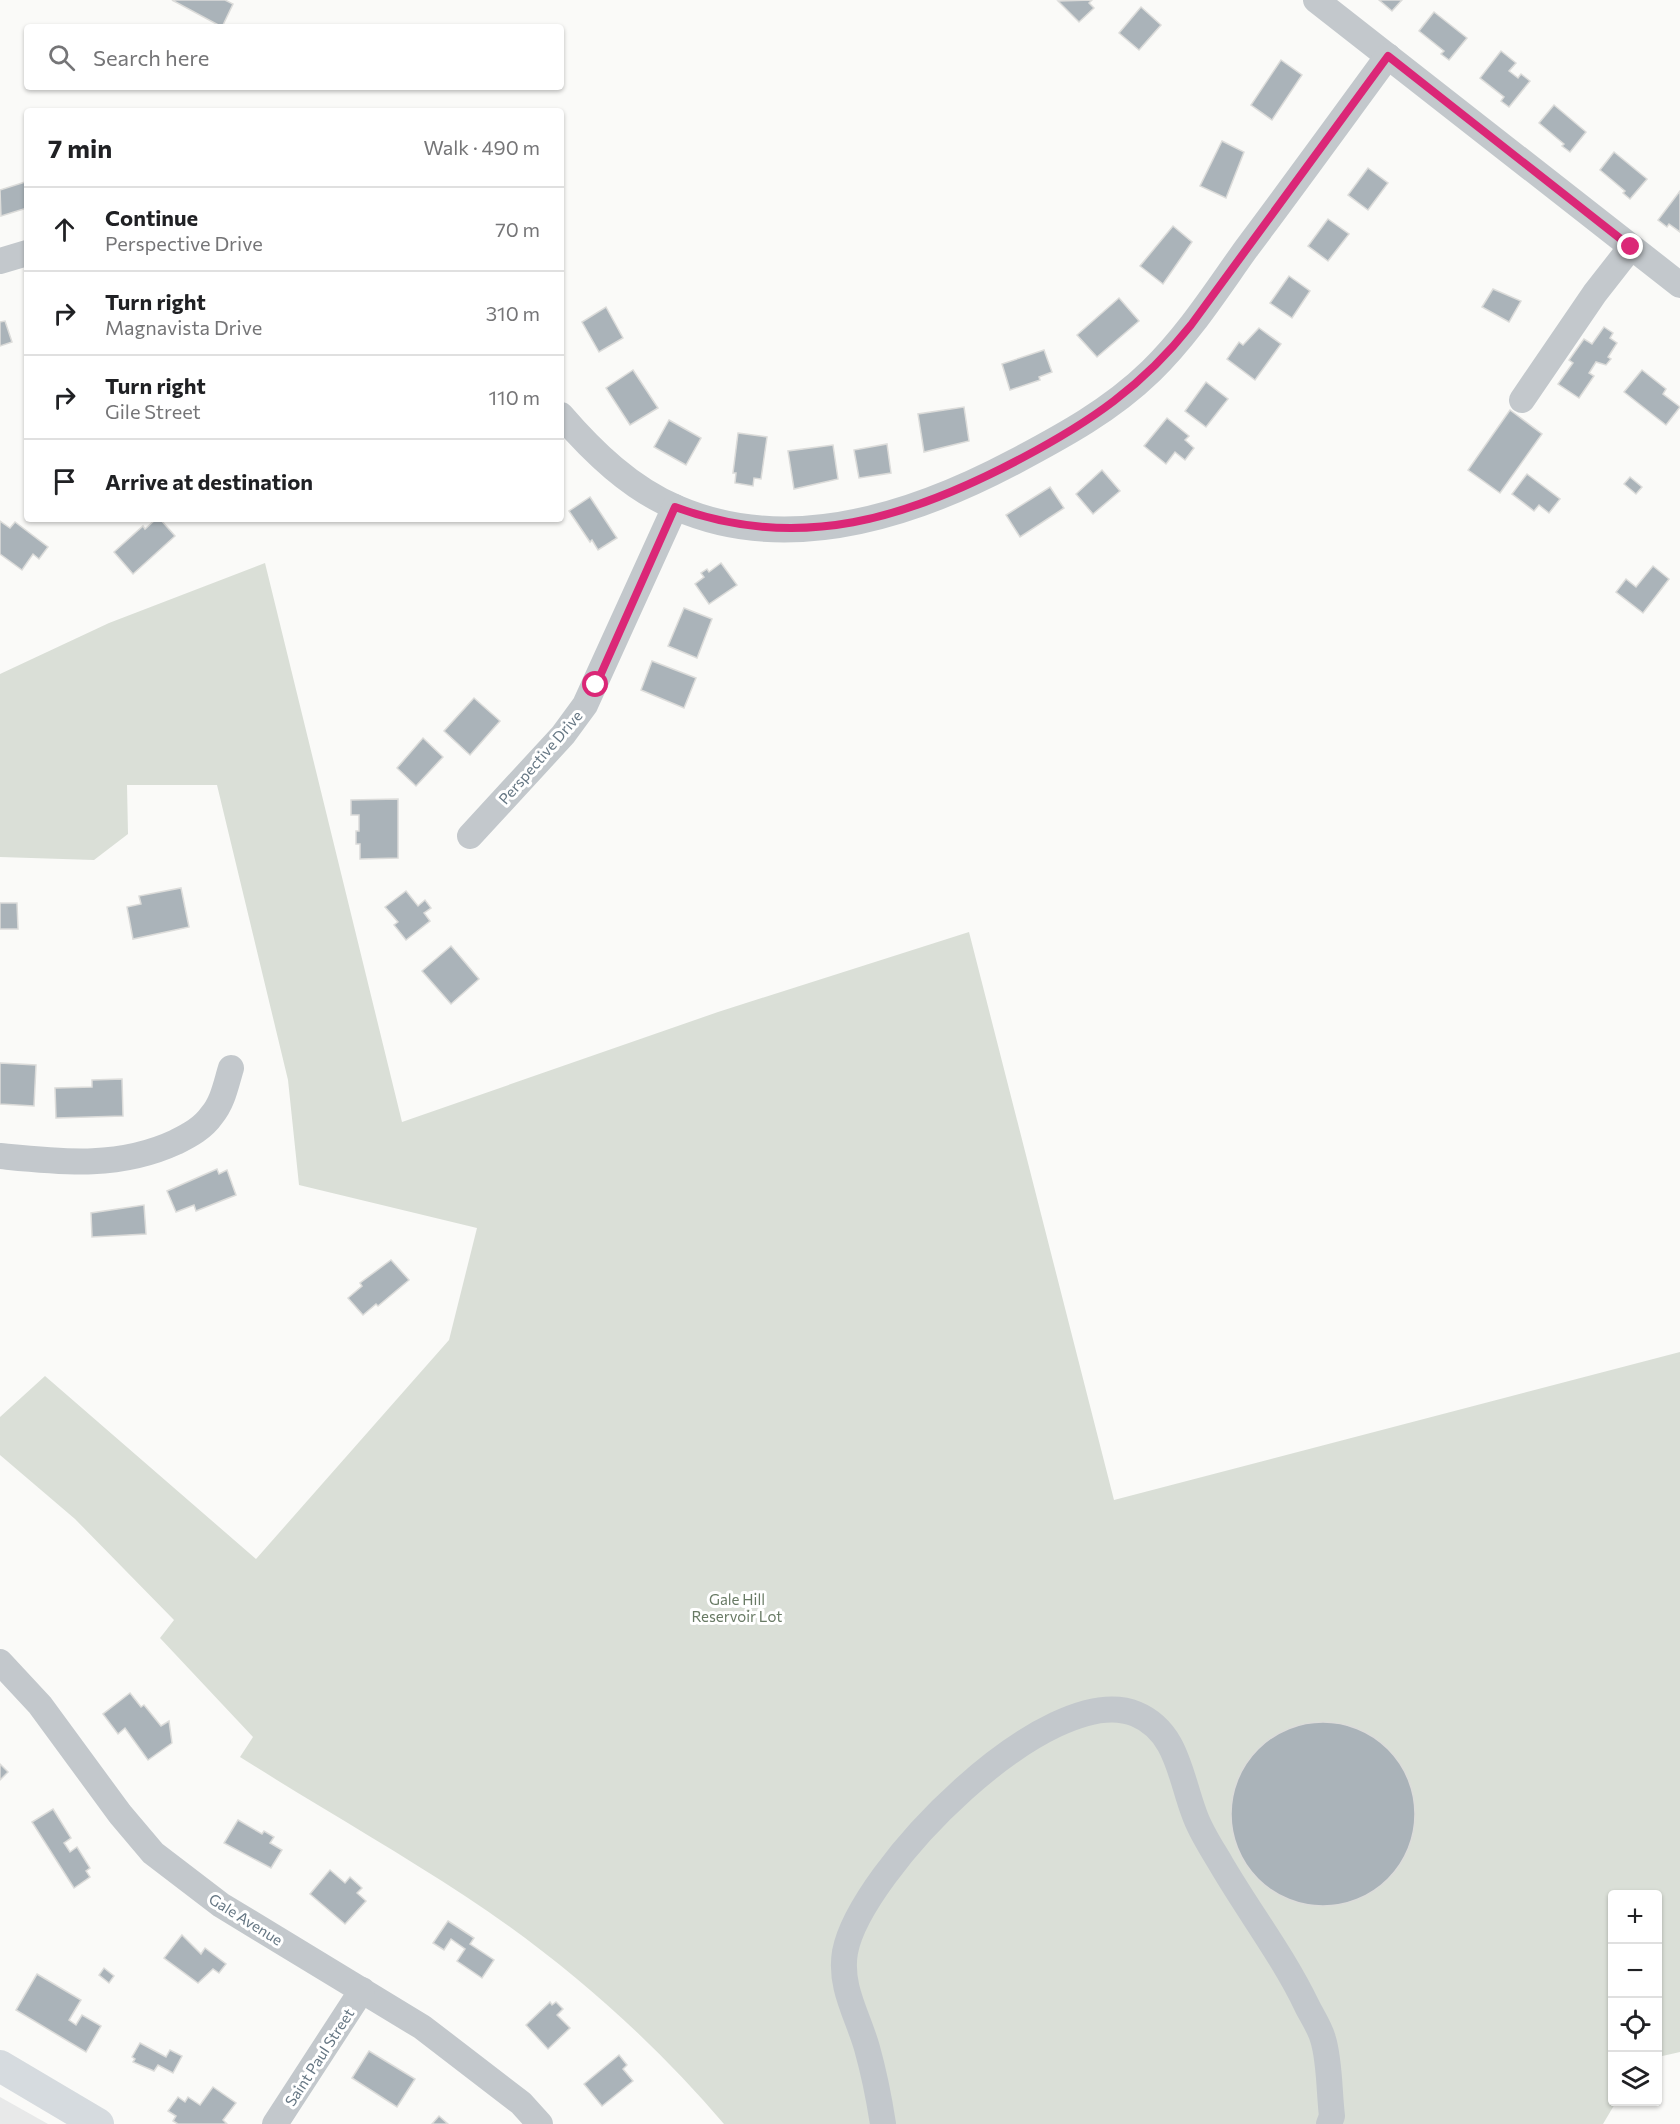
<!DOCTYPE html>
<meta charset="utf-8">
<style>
body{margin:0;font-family:Commissioner,sans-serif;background:#f6f6f6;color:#202124}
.controls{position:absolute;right:18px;bottom:18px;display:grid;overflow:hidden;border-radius:6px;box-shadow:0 2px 4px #0004}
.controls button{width:54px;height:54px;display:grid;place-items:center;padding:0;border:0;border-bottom:2px solid #e0e0e0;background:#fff;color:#202124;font:30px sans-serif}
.stop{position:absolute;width:18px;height:18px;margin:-14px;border:4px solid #db2777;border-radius:50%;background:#fff}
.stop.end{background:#db2777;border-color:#fff;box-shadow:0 2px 6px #0008}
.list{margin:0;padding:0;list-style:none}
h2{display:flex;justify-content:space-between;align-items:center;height:78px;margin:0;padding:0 24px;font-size:26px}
h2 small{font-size:20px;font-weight:400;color:#757577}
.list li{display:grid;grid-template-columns:39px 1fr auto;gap:18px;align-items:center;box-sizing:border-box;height:84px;padding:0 24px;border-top:2px solid #e0e0e0}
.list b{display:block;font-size:22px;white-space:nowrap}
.list p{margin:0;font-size:20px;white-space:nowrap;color:#757577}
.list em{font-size:20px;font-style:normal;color:#757577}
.icon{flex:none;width:33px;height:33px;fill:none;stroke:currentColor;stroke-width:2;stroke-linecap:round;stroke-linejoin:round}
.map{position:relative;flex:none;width:1680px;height:2124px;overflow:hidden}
.search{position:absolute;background:#fff;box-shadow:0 2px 4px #0004;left:24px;top:24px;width:540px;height:66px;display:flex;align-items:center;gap:15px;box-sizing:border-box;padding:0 21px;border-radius:6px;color:#757577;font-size:22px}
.panel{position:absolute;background:#fff;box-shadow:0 2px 4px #0004;left:24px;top:108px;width:540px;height:414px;border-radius:6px}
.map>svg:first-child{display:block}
.built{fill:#e8e9e9}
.green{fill:#dadfd7}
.building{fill:#aab3b9;stroke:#dcdcda;stroke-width:1.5}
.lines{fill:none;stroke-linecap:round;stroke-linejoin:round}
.minor{stroke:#c3c8cc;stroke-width:26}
.major{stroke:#d6dbdf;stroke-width:32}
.route{stroke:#db2777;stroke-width:8}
.labels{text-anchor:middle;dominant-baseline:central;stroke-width:6;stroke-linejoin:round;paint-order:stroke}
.street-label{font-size:15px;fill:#657683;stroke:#fff}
.park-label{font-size:15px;fill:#687a64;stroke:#fff}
</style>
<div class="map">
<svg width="1680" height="2124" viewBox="0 0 1680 2124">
<rect width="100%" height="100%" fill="#fafaf8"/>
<polygon class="built" points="0,2097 48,2124 0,2124"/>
<path class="green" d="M265 563 402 1122 718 1012 969 932 1114 1500 1680 1352V2052L1658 2057V1894H1612V2102H1616L1603 2124H724C650 2037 561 1959 465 1896 392 1848 314 1804 240 1757L253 1737 160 1638 174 1620 75 1519 0 1455V1417L45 1376 256 1559 449 1340 477 1228 299 1185 288 1080 217 785H127L128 834 94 860 0 857V674L109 623Z"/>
<g class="building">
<polygon points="172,0 225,0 233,4 222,27"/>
<polygon points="1092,0 1089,3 1094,8 1079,22 1058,1"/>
<polygon points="1379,0 1402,0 1392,11"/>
<polygon points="1141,7 1161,25 1139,50 1119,33"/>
<polygon points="1434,12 1467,38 1449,60 1441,54 1444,51 1419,31"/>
<polygon points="1501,51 1516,63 1509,71 1518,78 1521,74 1530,81 1509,107 1501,101 1504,97 1480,78"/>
<polygon points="1281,60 1302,75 1272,120 1251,105"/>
<polygon points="1554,105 1586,132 1570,152 1562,146 1564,144 1539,123"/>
<polygon points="1222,141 1244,152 1226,198 1200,186"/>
<polygon points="1614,152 1647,179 1630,199 1623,193 1625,191 1600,170"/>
<polygon points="1368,168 1388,183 1368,210 1348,195"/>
<polygon points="25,182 27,208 1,216 0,190"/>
<polygon points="1680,191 1680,232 1669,224 1667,227 1658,220"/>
<polygon points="1328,219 1349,234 1328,261 1308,246"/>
<polygon points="1173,226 1192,242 1163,284 1140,266"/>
<polygon points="1289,276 1310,291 1292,318 1270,303"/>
<polygon points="1493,289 1521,301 1509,322 1482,307"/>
<polygon points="1119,298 1139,321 1097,357 1077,335"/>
<polygon points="606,307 623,338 599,352 582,322"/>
<polygon points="5,321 12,342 0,346 0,322"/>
<polygon points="1604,327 1613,333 1610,338 1617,343 1608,357 1611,359 1606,365 1596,362 1589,373 1594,376 1579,398 1558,384 1573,363 1569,360 1584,339 1592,344"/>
<polygon points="1259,328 1281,344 1255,380 1227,359 1239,342 1243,345"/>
<polygon points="1044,350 1052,372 1039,377 1040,380 1010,390 1002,364"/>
<polygon points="633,370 658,408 630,425 606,388"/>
<polygon points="1642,370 1666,389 1663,394 1680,407 1666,425 1624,392"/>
<polygon points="1206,382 1228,399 1206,427 1185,411"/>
<polygon points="964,407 969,441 924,452 918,414"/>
<polygon points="1510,410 1542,434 1500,493 1468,470"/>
<polygon points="1167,418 1189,436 1185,440 1194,448 1185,460 1175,452 1166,464 1144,446"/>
<polygon points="669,420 701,438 686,465 654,447"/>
<polygon points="738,433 767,437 761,479 754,478 753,486 735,483 736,473 733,473"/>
<polygon points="887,444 891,473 859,478 854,450"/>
<polygon points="833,445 838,479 794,489 788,451"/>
<polygon points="1102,470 1120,491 1093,514 1076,494"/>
<polygon points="1527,474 1560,499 1549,513 1539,505 1534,511 1512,494"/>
<polygon points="1630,477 1642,487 1636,494 1624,484"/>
<polygon points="1050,487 1064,508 1020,537 1006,515"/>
<polygon points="590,497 617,538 598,550 592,540 590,542 569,511"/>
<polygon points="156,519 160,519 175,536 133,574 114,552 143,526 145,529"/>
<polygon points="0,521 10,528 15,522 48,547 39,559 33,554 22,570 0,554"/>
<polygon points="721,563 737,585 709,604 695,584 704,577 701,573 707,569 709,572"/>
<polygon points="1653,566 1669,579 1643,613 1616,592 1626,579 1636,587"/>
<polygon points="684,608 712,619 697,658 668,646"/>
<polygon points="652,661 696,678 684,708 641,690"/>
<polygon points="474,698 500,721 470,755 444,731"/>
<polygon points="423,738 443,757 416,786 397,768"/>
<polygon points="398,799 398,858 360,859 360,844 356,844 356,831 359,831 359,815 351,815 351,800"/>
<polygon points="181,888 189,927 133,939 127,907 141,904 139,896"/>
<polygon points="406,891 418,906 425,900 431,908 424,913 430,921 406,940 394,925 398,922 385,907"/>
<polygon points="0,903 17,903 18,929 0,929"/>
<polygon points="451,946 479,979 451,1004 422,971"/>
<polygon points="0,1063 36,1065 34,1106 0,1104"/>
<polygon points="122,1079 123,1116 56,1118 55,1088 92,1087 92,1080"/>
<polygon points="217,1169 219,1174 227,1170 236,1195 196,1211 194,1205 176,1212 167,1191"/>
<polygon points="144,1205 146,1234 92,1237 91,1213"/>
<polygon points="391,1260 409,1280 378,1306 376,1304 363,1315 348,1298 362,1286 360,1283"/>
<polygon points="130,1693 141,1707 144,1705 161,1726 169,1721 172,1743 148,1760 125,1728 118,1734 103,1714"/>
<circle cx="1323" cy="1814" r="92"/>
<polygon points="0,1764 8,1772 0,1780"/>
<polygon points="53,1809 71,1838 64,1843 70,1852 77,1847 90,1868 86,1871 90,1877 74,1888 32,1822"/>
<polygon points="238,1820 262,1834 264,1831 274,1837 270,1843 282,1850 271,1868 224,1843"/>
<polygon points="330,1870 345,1883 350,1877 362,1888 357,1893 366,1901 345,1924 310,1894"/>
<polygon points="448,1921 474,1938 470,1944 494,1960 482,1978 457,1961 465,1949 451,1939 444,1950 433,1943"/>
<polygon points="182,1935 201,1954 205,1948 226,1964 219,1973 213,1969 198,1983 164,1958"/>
<polygon points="104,1968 114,1976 109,1983 99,1975"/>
<polygon points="37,1974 81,2000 69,2020 76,2025 82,2015 101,2026 86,2052 16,2010"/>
<polygon points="550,2002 552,2005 556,2002 563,2009 557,2015 570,2028 548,2049 526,2025"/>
<polygon points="140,2043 166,2057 170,2050 182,2056 173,2073 158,2065 154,2071 133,2062 135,2059 132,2057"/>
<polygon points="369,2051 415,2079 397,2107 352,2078"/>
<polygon points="619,2055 627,2065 623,2069 633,2081 602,2106 584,2084"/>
<polygon points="213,2087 236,2103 223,2120 227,2124 178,2124 173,2121 176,2116 168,2111 178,2097 185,2102 188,2097 200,2105"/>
<polygon points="439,2116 448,2124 432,2124"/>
</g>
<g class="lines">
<g class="minor">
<polyline points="1316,0 1680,285"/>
<polyline points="0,261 27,253"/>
<polyline points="1522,400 1595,293 1631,247"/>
<path d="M561 415C593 452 631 489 677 508 788 556 912 516 1014 462 1063 436 1111 410 1151 371 1188 335 1216 291 1246 249 1294 185 1341 120 1388 56"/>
<polyline points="470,836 563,735 585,705 675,507"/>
<path d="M0 1156C61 1162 118 1169 176 1142 190 1135 203 1128 212 1115 223 1102 226 1084 231 1068"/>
<polyline points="0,1662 40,1705 120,1814 153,1853 221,1905 422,2027 521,2103 540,2124"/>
<polyline points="275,2124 362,1990"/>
<path d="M883 2124C879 2098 874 2073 867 2048 858 2016 839 1987 845 1952 860 1871 1049 1678 1136 1714 1177 1731 1180 1776 1194 1813 1200 1831 1211 1847 1221 1864 1249 1912 1283 1956 1307 2006 1312 2016 1320 2028 1323 2039 1330 2062 1329 2092 1332 2116L1329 2124"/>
</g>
<polyline class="major" points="0,2066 98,2124"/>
</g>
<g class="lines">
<path class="route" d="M596 685 675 507C800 553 909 518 1022 458 1090 422 1143 386 1191 325L1388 56 1631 247"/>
</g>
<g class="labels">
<g class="street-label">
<text transform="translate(540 757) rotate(-49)">Perspective Drive</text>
<text transform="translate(246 1919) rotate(32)">Gale Avenue</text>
<text transform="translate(319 2057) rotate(-57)">Saint Paul Street</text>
</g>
<g class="park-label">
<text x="737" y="1599">Gale Hill<tspan x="737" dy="17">Reservoir Lot</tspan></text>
</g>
</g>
</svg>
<div class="controls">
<button>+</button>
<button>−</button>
<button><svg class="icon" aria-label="locate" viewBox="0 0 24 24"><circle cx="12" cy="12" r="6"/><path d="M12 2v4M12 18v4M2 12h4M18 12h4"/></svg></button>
<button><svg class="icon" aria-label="layers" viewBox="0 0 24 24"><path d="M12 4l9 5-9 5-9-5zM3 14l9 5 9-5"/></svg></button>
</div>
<div class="stop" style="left:596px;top:685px"></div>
<div class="stop end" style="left:1631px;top:247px"></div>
<div class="search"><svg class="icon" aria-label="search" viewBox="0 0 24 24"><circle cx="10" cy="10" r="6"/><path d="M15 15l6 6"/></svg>Search here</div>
<section class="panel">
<h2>7 min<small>Walk · 490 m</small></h2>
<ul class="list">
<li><svg class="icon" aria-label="ahead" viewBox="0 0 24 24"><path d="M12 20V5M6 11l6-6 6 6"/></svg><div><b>Continue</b><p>Perspective Drive</p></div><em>70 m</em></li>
<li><svg class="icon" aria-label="right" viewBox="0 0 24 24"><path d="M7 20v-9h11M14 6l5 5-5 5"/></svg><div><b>Turn right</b><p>Magnavista Drive</p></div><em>310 m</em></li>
<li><svg class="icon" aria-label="right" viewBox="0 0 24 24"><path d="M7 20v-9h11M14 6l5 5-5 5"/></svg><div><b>Turn right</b><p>Gile Street</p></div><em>110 m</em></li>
<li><svg class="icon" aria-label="arrive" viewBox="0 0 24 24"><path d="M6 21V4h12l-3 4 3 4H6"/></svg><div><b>Arrive at destination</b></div></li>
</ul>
</section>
</div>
